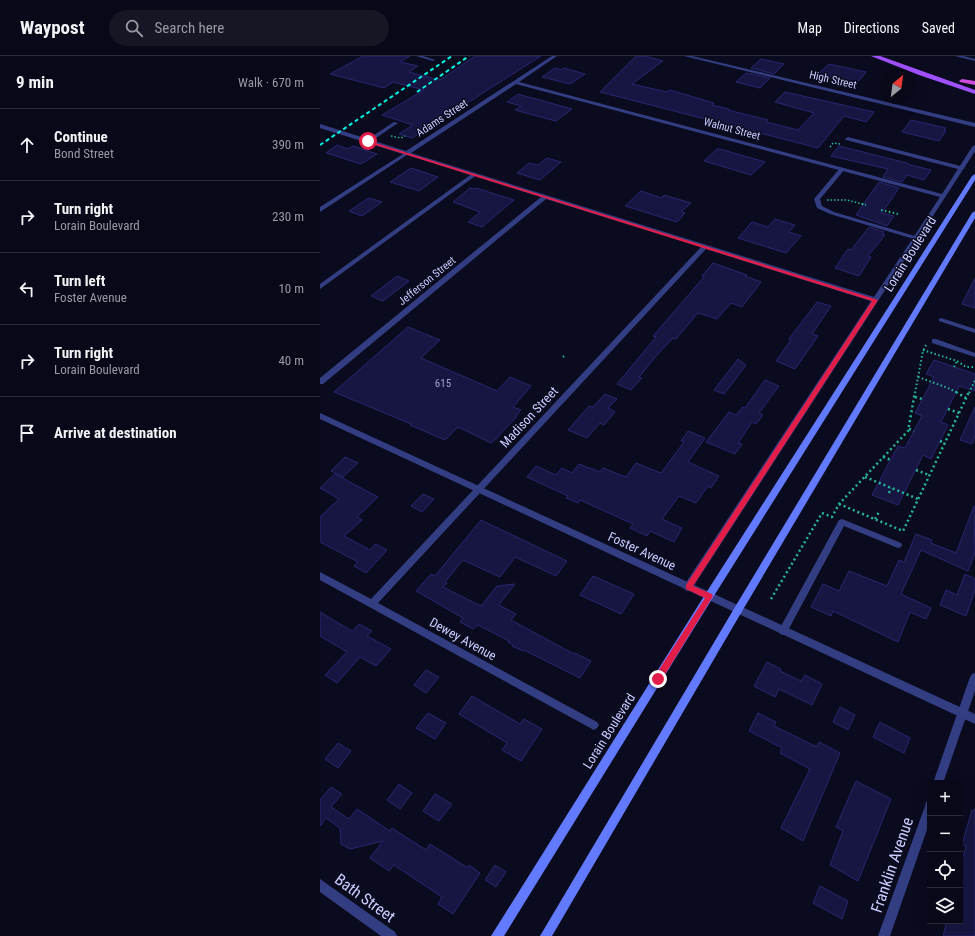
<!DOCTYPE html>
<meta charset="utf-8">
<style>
body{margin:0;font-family:"Roboto Condensed",sans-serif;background:#161625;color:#f1f3f6}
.controls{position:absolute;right:12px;bottom:12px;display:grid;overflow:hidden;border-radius:0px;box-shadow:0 4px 16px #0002}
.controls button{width:36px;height:36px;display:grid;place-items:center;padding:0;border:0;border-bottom:1px solid #292937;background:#080818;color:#f1f3f6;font:20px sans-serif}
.compass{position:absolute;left:559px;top:12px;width:36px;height:36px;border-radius:50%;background:#080818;box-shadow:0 4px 16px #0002;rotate:29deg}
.stop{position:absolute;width:12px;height:12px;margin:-9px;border:3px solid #e11d48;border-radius:50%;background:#fff}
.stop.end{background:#e11d48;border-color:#fff;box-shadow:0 1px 4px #0008}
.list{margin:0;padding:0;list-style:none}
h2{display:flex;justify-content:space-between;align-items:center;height:52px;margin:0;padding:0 16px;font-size:17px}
h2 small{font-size:13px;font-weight:400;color:#989aa2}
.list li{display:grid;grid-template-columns:26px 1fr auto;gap:12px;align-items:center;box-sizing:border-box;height:72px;padding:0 16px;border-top:1px solid #292937}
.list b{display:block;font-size:15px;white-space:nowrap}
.list p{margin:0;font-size:13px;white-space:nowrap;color:#989aa2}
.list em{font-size:13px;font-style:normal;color:#989aa2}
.icon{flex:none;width:22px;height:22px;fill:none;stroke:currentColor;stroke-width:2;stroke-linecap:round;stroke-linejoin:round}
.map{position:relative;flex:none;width:655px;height:880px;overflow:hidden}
header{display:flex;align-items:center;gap:24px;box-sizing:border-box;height:56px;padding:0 20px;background:#080818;border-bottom:1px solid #292937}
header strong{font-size:19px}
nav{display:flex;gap:22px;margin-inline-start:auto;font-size:14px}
.search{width:280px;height:36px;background:#161625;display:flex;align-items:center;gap:10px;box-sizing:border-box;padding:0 14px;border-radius:22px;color:#989aa2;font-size:15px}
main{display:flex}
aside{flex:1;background:#080818}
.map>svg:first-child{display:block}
.building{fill:#171642;stroke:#282670}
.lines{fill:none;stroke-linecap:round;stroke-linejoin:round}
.path-far2{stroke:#25b895;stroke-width:1.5;stroke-dasharray:1.5 2;stroke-linecap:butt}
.path-far1{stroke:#25b895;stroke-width:2;stroke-dasharray:1.5 2.5;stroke-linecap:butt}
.path{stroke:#25b895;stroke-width:2.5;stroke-dasharray:2 3;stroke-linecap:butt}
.service{fill:#333e82;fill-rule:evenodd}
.minor{fill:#333e82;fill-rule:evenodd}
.tertiary{fill:#333e82;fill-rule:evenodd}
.secondary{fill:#617aff;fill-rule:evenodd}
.primary{fill:#9f51ff;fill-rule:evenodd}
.trunk{fill:#cf4be0;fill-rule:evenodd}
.rail{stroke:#00f5e2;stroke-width:2;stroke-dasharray:4 3;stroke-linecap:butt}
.route{fill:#e11d48}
.labels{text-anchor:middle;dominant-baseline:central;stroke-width:3;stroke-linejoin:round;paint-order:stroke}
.far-street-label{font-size:11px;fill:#caceff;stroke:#0b0b20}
.number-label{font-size:11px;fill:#9da0d0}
.street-label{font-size:13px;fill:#caceff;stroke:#0b0b20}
.near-street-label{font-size:16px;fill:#caceff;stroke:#0b0b20}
</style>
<header>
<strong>Waypost</strong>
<div class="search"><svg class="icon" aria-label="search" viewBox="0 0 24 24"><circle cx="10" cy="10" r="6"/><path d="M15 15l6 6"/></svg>Search here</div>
<nav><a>Map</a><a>Directions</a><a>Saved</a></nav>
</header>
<main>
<aside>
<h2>9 min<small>Walk · 670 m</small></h2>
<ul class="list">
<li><svg class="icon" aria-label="ahead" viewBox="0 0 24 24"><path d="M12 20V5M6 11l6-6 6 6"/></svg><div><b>Continue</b><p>Bond Street</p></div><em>390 m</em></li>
<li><svg class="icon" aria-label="right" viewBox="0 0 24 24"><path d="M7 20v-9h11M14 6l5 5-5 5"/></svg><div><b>Turn right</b><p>Lorain Boulevard</p></div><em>230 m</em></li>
<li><svg class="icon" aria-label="left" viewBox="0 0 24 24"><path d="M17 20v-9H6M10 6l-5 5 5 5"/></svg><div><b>Turn left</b><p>Foster Avenue</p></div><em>10 m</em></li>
<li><svg class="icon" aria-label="right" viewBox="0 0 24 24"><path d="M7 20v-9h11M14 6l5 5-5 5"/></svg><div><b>Turn right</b><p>Lorain Boulevard</p></div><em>40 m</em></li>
<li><svg class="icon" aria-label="arrive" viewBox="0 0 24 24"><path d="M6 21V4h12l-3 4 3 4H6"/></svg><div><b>Arrive at destination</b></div></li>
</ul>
</aside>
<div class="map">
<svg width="655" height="880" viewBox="0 0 655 880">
<rect width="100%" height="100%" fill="#0b0b20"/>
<g class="building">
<polygon points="43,0 90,0 80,6 98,10 89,16 120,24 155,0 221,0 92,82 79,78 93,69 62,59 104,34 73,26 64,32 10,18"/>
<polygon points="316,0 325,0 343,5 312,28 347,36 350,34 394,47 392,49 409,53 408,54 448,64 446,66 478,74 494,57 455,46 465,36 554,56 546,66 524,60 498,92 280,36"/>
<polygon points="441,3 464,8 454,18 431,12"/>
<polygon points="509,8 546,16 537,27 498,18"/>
<polygon points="235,12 241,14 244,12 265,18 250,28 222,21"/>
<polygon points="426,17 450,22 440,32 416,26"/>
<polygon points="198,38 252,53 236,65 224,62 195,54 201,50 187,46"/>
<polygon points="591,64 626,72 624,74 626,75 619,85 582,76"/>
<polygon points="17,89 28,93 33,90 57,98 41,108 6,97"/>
<polygon points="519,90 587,107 587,108 611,114 604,124 587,119 582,126 563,121 568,113 511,100"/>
<polygon points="397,93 400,93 445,106 431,119 384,105"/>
<polygon points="227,102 241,106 220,124 197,117 209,107 218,109"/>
<polygon points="91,112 118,121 99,135 70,126"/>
<polygon points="559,126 579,132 562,157 574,160 567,170 536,159"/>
<polygon points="150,132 154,133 156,132 194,144 162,171 148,166 160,156 133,146"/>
<polygon points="321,135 342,142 344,139 371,147 361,156 365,157 357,166 305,150"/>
<polygon points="49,142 62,146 42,160 29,155"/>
<polygon points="455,163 475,169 469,176 481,180 466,197 418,182 432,166 448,171"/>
<polygon points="549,171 564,176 562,178 565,179 548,200 551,201 539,220 515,212 528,193 531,194"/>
<polygon points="393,207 427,219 425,220 441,226 422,251 411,247 397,263 378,257 356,283 353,282 337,299 319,321 322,322 311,334 297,328 336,281 333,280 384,221 382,220"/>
<polygon points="77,220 89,225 63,245 51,240"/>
<polygon points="655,222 655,252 642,248"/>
<polygon points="497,246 511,250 492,278 498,280 475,313 456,305 471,284 469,283"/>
<polygon points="88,271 120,284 101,302 177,335 190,321 211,330 193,351 201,354 196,360 197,360 176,383 171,387 138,371 125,384 90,369 91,368 14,336"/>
<polygon points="418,303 426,309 404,338 394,334"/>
<polygon points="614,304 655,318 655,335 639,330 621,366 628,369 611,403 603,399 578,449 552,439 578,390 585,392 602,360 595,357 614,321 606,318"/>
<polygon points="445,324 459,330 439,357 443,359 436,368 432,366 418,387 422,388 415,398 386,386 409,356 416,359 423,351 425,352"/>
<polygon points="285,338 297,343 288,352 295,356 284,369 280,367 267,382 248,374 269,350 273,351"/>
<polygon points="655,351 655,380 652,388 640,384"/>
<polygon points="368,375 385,382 368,406 399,420 391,432 388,430 376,447 359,440 342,463 362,472 354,486 330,475 327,480 310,472 313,468 260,444 258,447 246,442 248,440 207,421 216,410 236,419 242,412 252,417 259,408 280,416 283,412 306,421 316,407 341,417 364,386 361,385"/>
<polygon points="25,401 38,407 23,421 11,415"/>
<polygon points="15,418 58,441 37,461 42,464 24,480 50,494 55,488 67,494 46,517 34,510 38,506 0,486 0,461 19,443 0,432"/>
<polygon points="103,438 114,443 102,456 91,450"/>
<polygon points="654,450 655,497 648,515 601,494 581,538 611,552 606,563 590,556 578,586 513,555 511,560 491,551 503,528 519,535 529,515 567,530 579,504 584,506 596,478 612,484 611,487 636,497"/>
<polygon points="161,464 247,505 236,520 195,501 180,521 143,504 125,526 127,527 123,531 161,550 177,530 195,528 179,549 196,558 191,564 254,598 255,597 271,605 260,622 204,594 203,595 192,590 193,589 188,586 189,585 158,569 153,573 140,566 143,562 96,535 111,518 115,520"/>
<polygon points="645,518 655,523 655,534 646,560 620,549 626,534 637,539"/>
<polygon points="273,520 314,538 301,558 260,539"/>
<polygon points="0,556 32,575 39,568 52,575 47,580 71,593 56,610 40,601 17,627 5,619 27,596 0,580"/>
<polygon points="447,606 461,613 460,615 481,625 485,619 502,628 492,649 459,633 455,641 434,630"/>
<polygon points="106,614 119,621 106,637 94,629"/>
<polygon points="152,640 200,668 204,663 222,673 201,705 182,694 187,687 139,658"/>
<polygon points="520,651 535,659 528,674 513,666"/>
<polygon points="108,657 126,667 115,683 96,672"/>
<polygon points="438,657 456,666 454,670 497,691 499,686 520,697 483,785 461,772 490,713 460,697 462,692 429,675"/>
<polygon points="560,666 590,682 584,697 553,681"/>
<polygon points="18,687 31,695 18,712 5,703"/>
<polygon points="536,725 571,743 538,825 510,809 523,775 516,771"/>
<polygon points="79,728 92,737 80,753 67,744"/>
<polygon points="11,731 22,738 11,751 29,763 37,753 70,775 72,772 106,794 110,788 148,812 149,809 160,817 133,858 118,848 122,841 74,809 69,815 50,802 63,785 30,793 21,788 20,772 6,762 0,770 0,744"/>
<polygon points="115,738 132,748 119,765 103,755"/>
<polygon points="652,754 655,754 655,880 623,880 627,865 640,865 640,811 646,790 642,788"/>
<polygon points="175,809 186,816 176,831 165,824"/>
<polygon points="500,830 528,845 522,863 493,847"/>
</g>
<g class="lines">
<g class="path-far2">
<polyline points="71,80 81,82 85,80"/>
<polyline points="510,91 513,87 520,88"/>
<polyline points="507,144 527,144 546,149"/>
</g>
<g class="path-far1">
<polyline points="542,148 546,149"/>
<polyline points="561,154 578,158"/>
<polyline points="603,294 637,305 646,311 655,311"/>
<polyline points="243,301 245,299"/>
<polyline points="634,311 637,305"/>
<polyline points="598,321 628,332 638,337"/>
<polyline points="595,337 603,295 606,289"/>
<polyline points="649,337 655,324"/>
</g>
<g class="path">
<polyline points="636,336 646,342"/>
<polyline points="595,341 602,343"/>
<polyline points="628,353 639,357"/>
<polyline points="589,373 594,375"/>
<polyline points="620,385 625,387"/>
<polyline points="563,401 571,404"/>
<polyline points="596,414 609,419"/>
<polyline points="545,421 598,443"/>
<polyline points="569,437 571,432"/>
<polyline points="519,448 583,475 649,336"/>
<polyline points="555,463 559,456"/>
<polyline points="451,543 502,457 512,461 519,448 588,375 595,336"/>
</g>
<g class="service">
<polygon points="74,66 78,67 50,86 45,85"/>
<polygon points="528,81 644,111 645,112 642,114 526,84 525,83"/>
<polygon points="520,112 525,113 500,143 502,150 514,156 598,181 598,183 594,183 510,158 497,152 494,143"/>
<polygon points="153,117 158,118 0,233 0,228"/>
<polygon points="612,283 616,283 655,297 655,301 612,287"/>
<polygon points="522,463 581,487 582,489 581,491 578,492 524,470 466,578 463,579 460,578 458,575 460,572 519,464"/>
</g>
<g class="minor">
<polygon points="96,0 103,0 115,4 113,5"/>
<path d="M232 0H237L199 26 622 138 652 91 655 89V95L371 534 368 535 365 534 364 531 365 528 551 245 386 193 58 547 277 666 279 669 277 672 274 674 0 524V516L51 543 381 191 226 143 3 328H0V322L221 141 87 99 0 156V151L83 98 0 72V68L86 95ZM196 28 620 141 554 241 91 97Z"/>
<polygon points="364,0 372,0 655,67 655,71"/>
<polygon points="635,0 643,0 655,3 655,5"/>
<polygon points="621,262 655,273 655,277 619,265 619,263"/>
<polygon points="655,617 655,635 623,727 613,727 650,621 652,618"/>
<polygon points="610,745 610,765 570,880 558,880 605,750 606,746"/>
<polygon points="0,823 75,876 77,880 61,880 0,836"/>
</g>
<polygon class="tertiary" points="0,357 655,658 655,668 0,363"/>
<g class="secondary">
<polygon points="655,118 655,124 392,543 184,880 171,880 386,537 652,120"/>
<polygon points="655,155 655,162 421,557 232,880 220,880 415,551 652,157"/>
</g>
<polygon class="primary" points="551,0 560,0 655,34 655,38 599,19"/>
<polygon class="trunk" points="642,23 655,25 655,29 640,26 639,25"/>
<g class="rail">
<polyline points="97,36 149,0"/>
<polyline points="0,89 132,0"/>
</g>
</g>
<polygon class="route" points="46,84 558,244 373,530 392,538 393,540 341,625 335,625 335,620 385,542 366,533 366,529 552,245 46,86"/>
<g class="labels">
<g class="far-street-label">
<text transform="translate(513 24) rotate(13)">High Street</text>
<text transform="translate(122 62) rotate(-33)">Adams Street</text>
<text transform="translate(412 73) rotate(15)">Walnut Street</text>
<text transform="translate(107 225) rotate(-39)">Jefferson Street</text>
</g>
<g class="number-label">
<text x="123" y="327">615</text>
</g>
<g class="street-label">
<text transform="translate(590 198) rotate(-58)">Lorain Boulevard</text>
<text transform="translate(209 361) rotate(-47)">Madison Street</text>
<text transform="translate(322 495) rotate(25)">Foster Avenue</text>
<text transform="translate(143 583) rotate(29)">Dewey Avenue</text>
<text transform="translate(289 675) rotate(-58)">Lorain Boulevard</text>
</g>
<g class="near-street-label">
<text transform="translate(572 809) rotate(-71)">Franklin Avenue</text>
<text transform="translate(45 842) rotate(36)">Bath Street</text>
</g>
</g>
</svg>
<div class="controls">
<button>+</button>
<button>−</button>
<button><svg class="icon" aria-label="locate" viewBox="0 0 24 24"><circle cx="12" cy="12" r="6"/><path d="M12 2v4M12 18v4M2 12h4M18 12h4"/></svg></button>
<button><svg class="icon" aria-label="layers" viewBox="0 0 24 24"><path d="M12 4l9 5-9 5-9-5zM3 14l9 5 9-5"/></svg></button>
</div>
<svg class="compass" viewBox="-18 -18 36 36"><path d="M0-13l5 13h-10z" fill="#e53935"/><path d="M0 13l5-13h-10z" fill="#989aa2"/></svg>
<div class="stop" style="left:48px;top:85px"></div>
<div class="stop end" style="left:338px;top:623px"></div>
</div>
</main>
